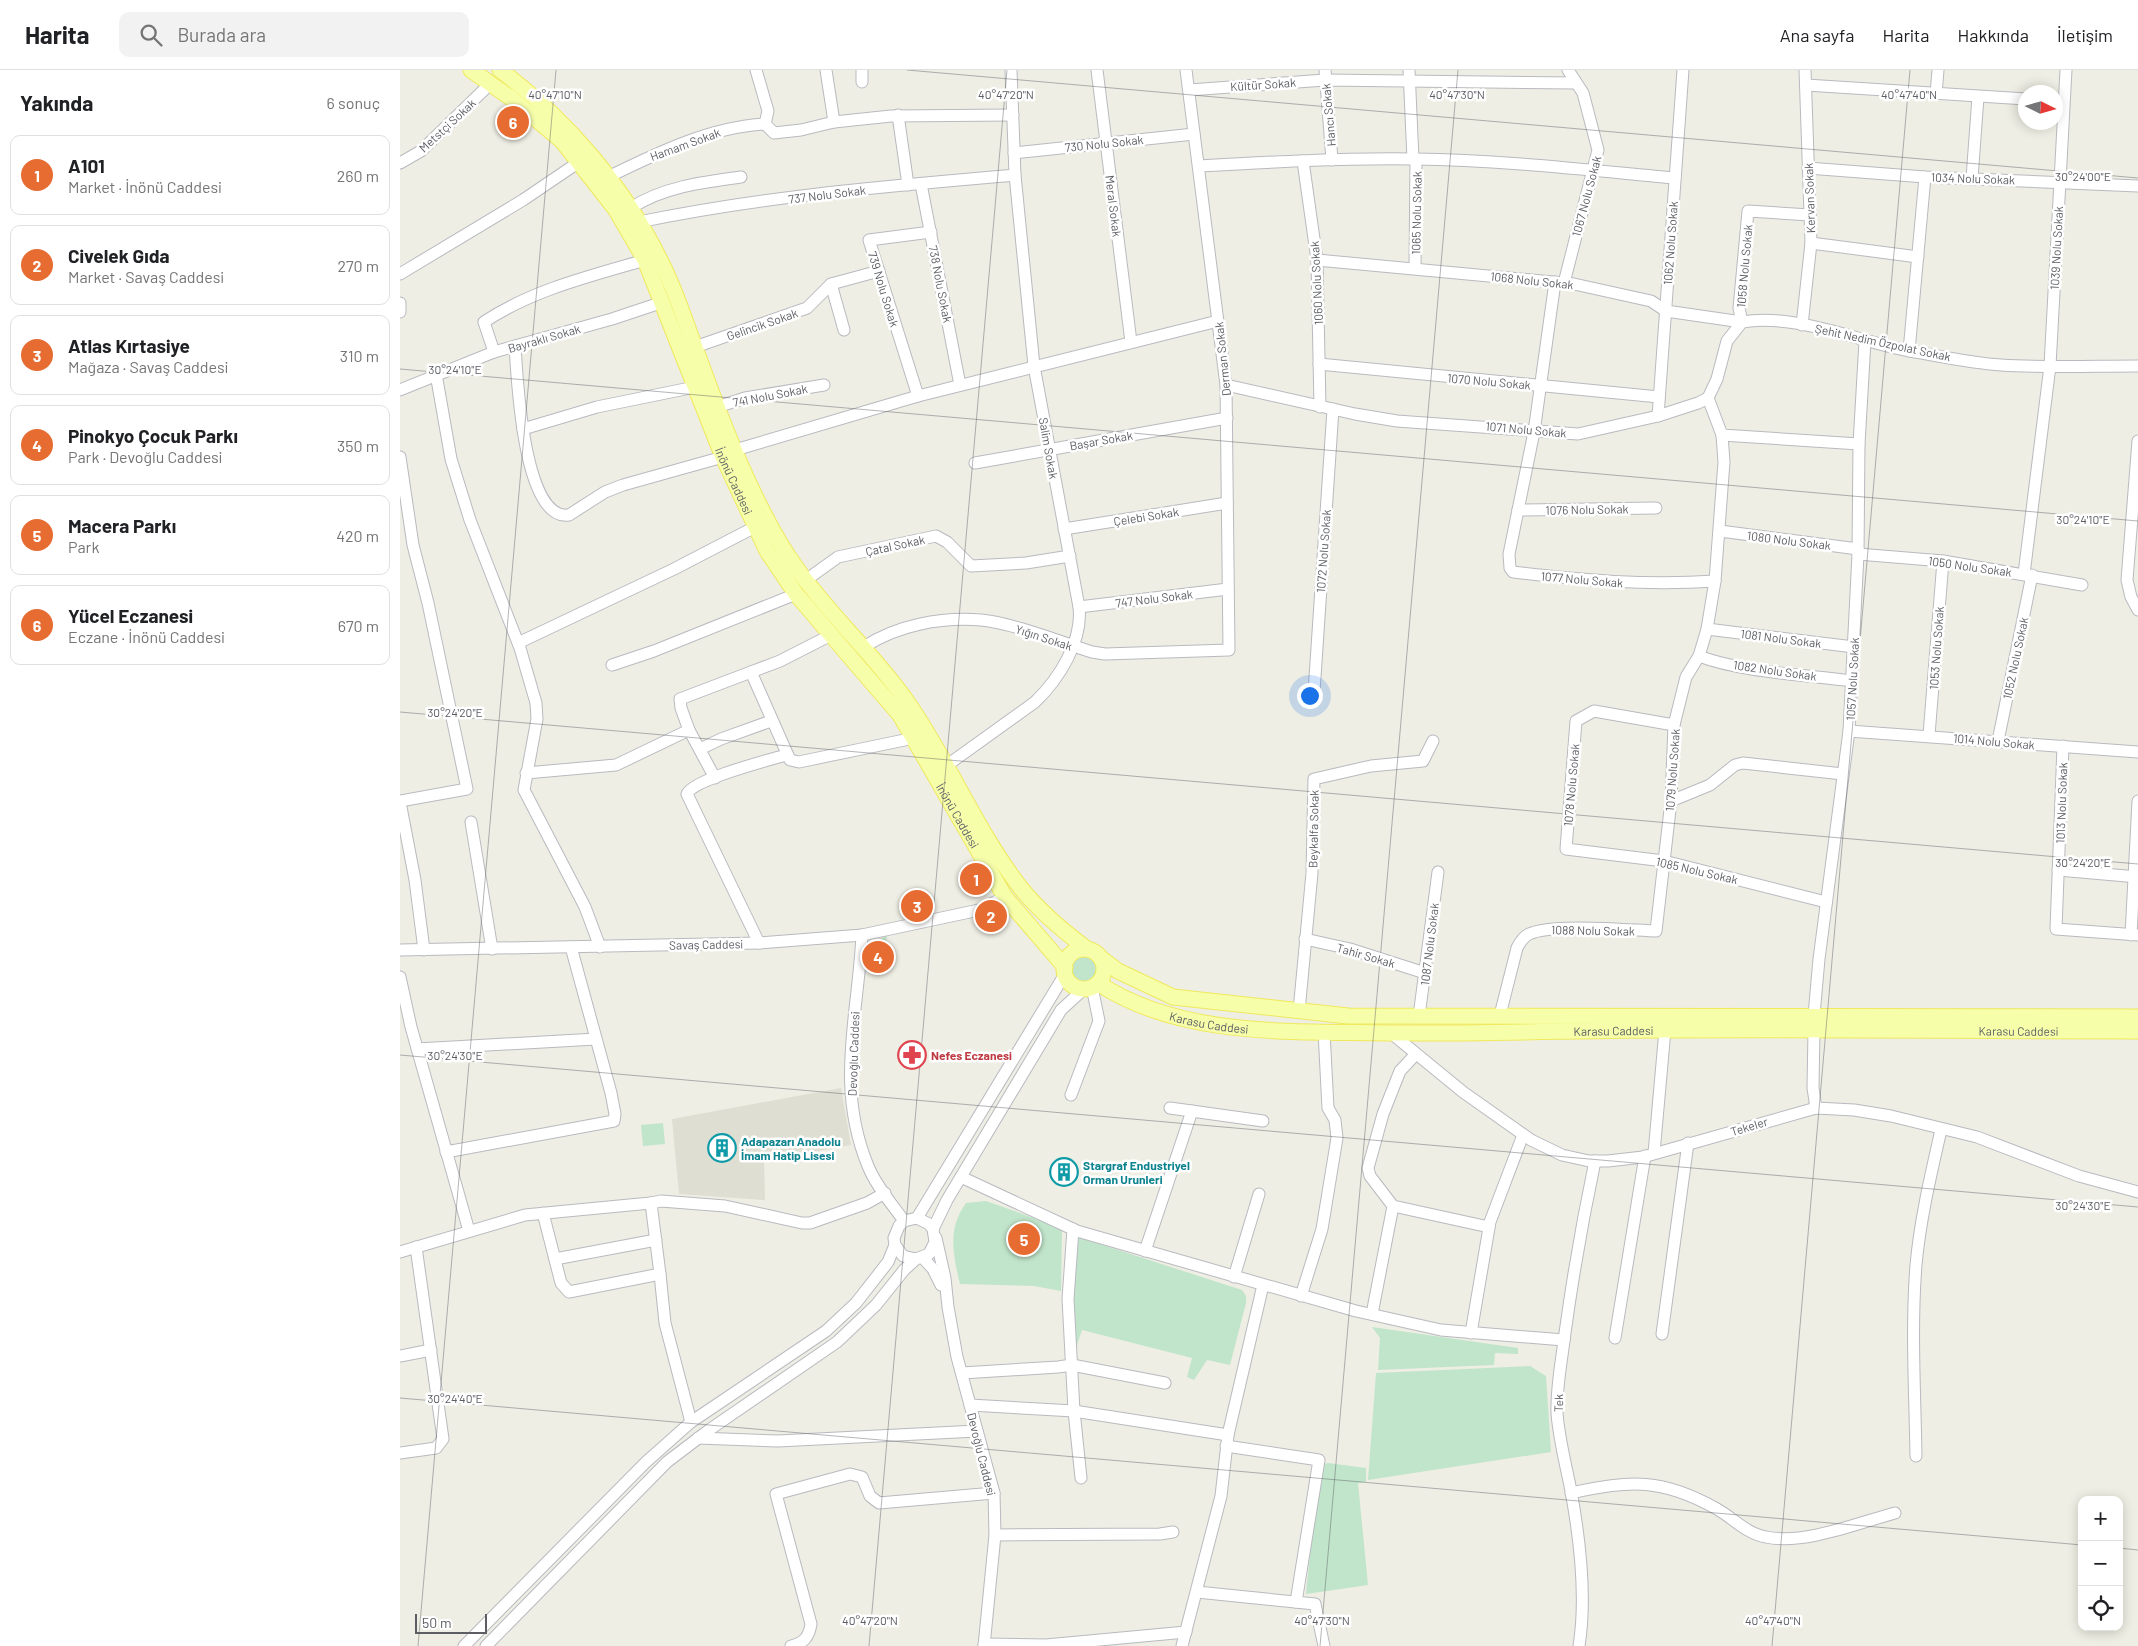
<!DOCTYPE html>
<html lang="tr">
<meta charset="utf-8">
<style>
body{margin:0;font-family:Barlow,sans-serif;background:#f2f2f2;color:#202124}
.controls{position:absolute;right:15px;bottom:15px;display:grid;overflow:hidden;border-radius:10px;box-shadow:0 2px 12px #0003}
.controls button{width:45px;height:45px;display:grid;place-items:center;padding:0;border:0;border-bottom:1px solid #e0e0e0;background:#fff;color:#202124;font:25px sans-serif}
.compass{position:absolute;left:1618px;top:15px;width:45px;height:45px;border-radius:50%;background:#fff;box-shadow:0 2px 12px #0003;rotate:95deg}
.scale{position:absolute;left:15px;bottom:12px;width:72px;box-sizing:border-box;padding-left:5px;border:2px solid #5c5e64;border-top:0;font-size:14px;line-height:18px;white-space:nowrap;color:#5c5e64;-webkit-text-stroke:4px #fff;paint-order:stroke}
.you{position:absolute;left:909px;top:625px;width:18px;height:18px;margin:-12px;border:4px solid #fff;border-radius:50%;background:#1a73e8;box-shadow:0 0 0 8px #1a73e833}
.badge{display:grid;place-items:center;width:32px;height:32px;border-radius:50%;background:#e66c32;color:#fff;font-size:16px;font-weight:700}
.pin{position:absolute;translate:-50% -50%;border:2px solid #fff;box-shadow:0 1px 5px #0006}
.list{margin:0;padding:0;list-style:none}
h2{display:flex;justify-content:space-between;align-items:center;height:65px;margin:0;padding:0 20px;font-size:21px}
h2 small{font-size:16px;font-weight:400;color:#757577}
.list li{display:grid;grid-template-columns:32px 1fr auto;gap:15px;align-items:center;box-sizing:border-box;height:80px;margin:0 10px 10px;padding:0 10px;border:1px solid #e0e0e0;border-radius:10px}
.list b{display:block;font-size:19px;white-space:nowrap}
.list p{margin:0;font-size:16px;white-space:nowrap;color:#757577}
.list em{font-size:16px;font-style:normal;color:#757577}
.icon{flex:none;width:28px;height:28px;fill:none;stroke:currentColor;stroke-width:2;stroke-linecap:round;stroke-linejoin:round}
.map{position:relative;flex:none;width:1738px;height:1576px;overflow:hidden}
header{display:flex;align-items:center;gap:30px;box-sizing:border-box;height:70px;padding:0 25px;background:#fff;border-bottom:1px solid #e0e0e0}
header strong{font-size:24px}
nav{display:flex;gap:28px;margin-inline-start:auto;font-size:18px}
.search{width:350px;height:45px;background:#f2f2f2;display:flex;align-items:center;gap:12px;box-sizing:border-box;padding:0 18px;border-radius:10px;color:#757577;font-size:19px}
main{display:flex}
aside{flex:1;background:#fff}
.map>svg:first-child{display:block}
.education{fill:#deded2}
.green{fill:#c1e5ca}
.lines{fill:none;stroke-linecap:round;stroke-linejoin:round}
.minor-casing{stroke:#b9bac0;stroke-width:13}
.major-casing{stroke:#efe95c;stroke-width:17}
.minor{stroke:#fff;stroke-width:11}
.major{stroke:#f7feaa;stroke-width:15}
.ticks{fill:none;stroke:#5c5e64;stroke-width:1;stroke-opacity:0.45}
.labels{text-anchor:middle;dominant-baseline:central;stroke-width:5;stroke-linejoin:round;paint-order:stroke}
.street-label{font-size:12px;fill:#5c5e64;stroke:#fff}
.health-label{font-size:12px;font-weight:bold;fill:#be3a42;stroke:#fff;text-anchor:start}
.culture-label{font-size:12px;font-weight:bold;fill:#0d838f;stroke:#fff;text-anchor:start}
.ticks-label{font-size:12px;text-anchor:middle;fill:#5c5e64;stroke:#fff;stroke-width:5;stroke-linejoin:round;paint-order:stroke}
</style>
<header>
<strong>Harita</strong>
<div class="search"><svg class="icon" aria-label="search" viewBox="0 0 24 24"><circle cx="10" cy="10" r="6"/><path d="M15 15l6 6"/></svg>Burada ara</div>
<nav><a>Ana sayfa</a><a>Harita</a><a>Hakkında</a><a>İletişim</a></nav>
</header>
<main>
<aside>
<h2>Yakında<small>6 sonuç</small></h2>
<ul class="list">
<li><span class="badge">1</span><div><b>A101</b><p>Market · İnönü Caddesi</p></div><em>260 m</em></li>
<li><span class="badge">2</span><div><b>Civelek Gıda</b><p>Market · Savaş Caddesi</p></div><em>270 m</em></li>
<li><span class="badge">3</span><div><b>Atlas Kırtasiye</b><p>Mağaza · Savaş Caddesi</p></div><em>310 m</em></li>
<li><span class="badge">4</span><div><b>Pinokyo Çocuk Parkı</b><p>Park · Devoğlu Caddesi</p></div><em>350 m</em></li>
<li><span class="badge">5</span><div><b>Macera Parkı</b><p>Park</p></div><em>420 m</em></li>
<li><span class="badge">6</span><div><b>Yücel Eczanesi</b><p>Eczane · İnönü Caddesi</p></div><em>670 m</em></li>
</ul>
</aside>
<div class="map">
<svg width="1738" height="1576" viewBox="0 0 1738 1576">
<rect width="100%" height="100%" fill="#eeeee4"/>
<polygon class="education" points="441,1018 451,1075 364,1091 365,1130 279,1124 272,1049"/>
<g class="green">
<polygon points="487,865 483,897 472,895 477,871"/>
<circle cx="684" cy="899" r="12"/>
<polygon points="263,1053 265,1074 243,1076 241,1055"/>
<path d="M586 1131 662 1158 661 1221 634 1216 560 1214C553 1185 547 1159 566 1133Z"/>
<polygon points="678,1167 842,1220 846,1226 846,1233 830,1295 807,1290 794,1310 787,1307 792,1288 682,1260 675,1281 672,1275 674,1172"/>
<polygon points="972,1257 1118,1278 1118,1284 1095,1283 1094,1295 978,1300 980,1268"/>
<polygon points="1130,1296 1146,1306 1151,1382 968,1410 976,1303"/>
<polygon points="928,1393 966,1398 966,1412 958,1413 968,1515 906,1524 918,1400 921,1395"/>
</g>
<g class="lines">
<defs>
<g id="minor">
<polyline points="356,0 368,41 365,54"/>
<polyline points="426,0 434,52"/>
<polyline points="462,0 462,12"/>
<polyline points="697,0 731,272"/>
<polyline points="925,0 932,90"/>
<polyline points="1009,0 1013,89"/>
<polyline points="1406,15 1626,29"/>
<polyline points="789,20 925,10 1176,13"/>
<polyline points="1536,24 1538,0"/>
<polyline points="498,45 508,115"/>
<polyline points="365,54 374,63 401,60 434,52 491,46 613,45"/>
<polyline points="614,83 794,64"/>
<polyline points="903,91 917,190 920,337"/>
<polyline points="0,93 21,81 91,13"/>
<path d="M799 96C870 92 942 88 1014 89 1102 90 1188 100 1275 108"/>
<polyline points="1408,98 1525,107 1738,116"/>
<path d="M208 107C257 83 310 57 365 54"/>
<polyline points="1572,108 1578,27"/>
<polyline points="521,114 560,315"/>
<path d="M231 138C263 117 303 112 341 107"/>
<path d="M239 152C363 126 490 116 615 105"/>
<polyline points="1411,173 1518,187"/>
<polyline points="917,190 1174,214 1251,231 1266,241 1342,252 1339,238 1348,141 1410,145"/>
<polyline points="1015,198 1016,89"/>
<polyline points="0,204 123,130 179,92"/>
<path d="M1155 212 1134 362 1109 484 1110 498 1113 502C1181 510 1247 516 1315 511"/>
<polyline points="1164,213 1198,80 1183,23 1168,0"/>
<polyline points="431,214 444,260"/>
<polyline points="0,233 0,242"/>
<polyline points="1402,255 1411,173 1405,0"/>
<path d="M115 276C117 306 123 452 169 445L205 422 223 415 323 387"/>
<polyline points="295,277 407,238 431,214 479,201"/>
<polyline points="1509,281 1525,107"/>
<path d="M94 282 84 252C132 220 190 206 245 190"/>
<polyline points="919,294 1259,327"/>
<polyline points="36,304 51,389 70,450 120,578 136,633 137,649 124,720 185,837 200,877"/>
<path d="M826 315 955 344 997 351 1178 364 1258 346 1298 333 1308 328 1317 309 1327 271 1342 252C1395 243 1457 271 1510 281 1539 286 1571 293 1601 295 1646 298 1692 296 1738 296"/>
<polyline points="0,320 94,282 212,249 263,232"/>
<polyline points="518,326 469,170 531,162"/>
<polyline points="1308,328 1322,365 1459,374"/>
<polyline points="317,337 345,328 424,315"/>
<polyline points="1258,346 1283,0"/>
<polyline points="123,359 197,337 295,317"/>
<polyline points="1738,371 1727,510 1731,527 1738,540"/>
<polyline points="335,380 518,326 818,251"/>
<polyline points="0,387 13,475 28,533 67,719 0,731"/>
<polyline points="575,393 827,348"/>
<polyline points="1118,440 1256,438"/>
<polyline points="664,459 827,433"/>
<polyline points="1320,461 1458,479"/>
<polyline points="1458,484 1543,491 1682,515"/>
<polyline points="1624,504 1650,296 1666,0"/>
<polyline points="406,510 438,487 536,466 547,472 571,496 626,493 670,486"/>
<polyline points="679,537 828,519"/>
<polyline points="1307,559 1454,577"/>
<polyline points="118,573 274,499 355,457"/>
<path d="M464 577C497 555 541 547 581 550 613 553 660 572 692 582L705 584 829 580 826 315 786 0"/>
<path d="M1299 586C1340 602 1407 605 1452 611"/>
<polyline points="212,595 254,581 396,524"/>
<polyline points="351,602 380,591 431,565"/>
<polyline points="914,622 933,339"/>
<polyline points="1274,655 1194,641 1176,651 1166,779 1264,791 1426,832"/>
<polyline points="289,660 315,708"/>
<polyline points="1449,661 1738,682"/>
<polyline points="1529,665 1543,491"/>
<polyline points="1598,671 1632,505"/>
<polyline points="1663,676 1656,859 1738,865"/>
<polyline points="300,679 321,669 371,651"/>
<path d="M546 696 635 632C659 609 683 571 679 537L634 296 615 105 611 0"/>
<polyline points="126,703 216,695 289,660 281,638 280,629 351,602 390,690 399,692 514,668"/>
<polyline points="1271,731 1310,715 1335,695 1343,693 1443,704"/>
<polyline points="0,732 15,810 24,880"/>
<polyline points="71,752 92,879"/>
<polyline points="1658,800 1738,807"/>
<path d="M462 865C458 947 435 1016 468 1096 476 1116 492 1134 504 1151"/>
<polyline points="1731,865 1738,731"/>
<polyline points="905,869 950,879 1025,903"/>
<path d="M359 873 287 724C294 709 369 690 386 685"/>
<polyline points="0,880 359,873 462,865 579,840 605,827"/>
<polyline points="0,907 11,957 69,1161"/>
<polyline points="899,941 912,803 914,709 971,696 1023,691 1033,671"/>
<path d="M1100 945 1117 878C1120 872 1123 867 1129 864 1152 853 1228 860 1256 861L1271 731 1274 655 1286 607 1299 586 1307 559 1315 511 1324 392 1322 365"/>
<polyline points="1414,945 1419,889 1449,661 1458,484 1459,374 1465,271"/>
<polyline points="1019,946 1038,802"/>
<polyline points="1414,960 1413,1018 1416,1038"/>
<polyline points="991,963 1063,1022 1131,1070 1162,1085 1189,1091 1208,1091 1243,1087 1416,1038 1454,1040 1491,1046 1577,1067 1679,1106 1738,1122"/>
<polyline points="17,979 196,969"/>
<polyline points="1015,985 1000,1001 983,1044 968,1098 970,1106 993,1136 1089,1157"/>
<polyline points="671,1025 699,951 692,917"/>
<polyline points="770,1038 863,1051"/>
<polyline points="46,1082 214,1051 215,1044 211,1023 171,877"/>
<polyline points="1254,1083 1265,960"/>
<polyline points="561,1107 677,1161 956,1241 1041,1260 1164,1270"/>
<polyline points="251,1133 261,1131 325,1136 402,1153 410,1153 467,1133 485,1123"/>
<polyline points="517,1148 665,904"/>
<polyline points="533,1159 547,1130 661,940 685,918"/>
<polyline points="673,1159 668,1229 674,1341 681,1408"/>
<polyline points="536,1168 545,1208 548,1237 557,1287 594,1423 595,1465 584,1576"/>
<polyline points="745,1181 792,1041"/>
<polyline points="0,1182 125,1145 240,1134 251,1133 260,1204 169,1222 161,1213 143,1143"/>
<polyline points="523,1188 533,1199 541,1215"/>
<polyline points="155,1189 256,1170"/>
<polyline points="260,1204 265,1253 291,1352"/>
<polyline points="834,1207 859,1124"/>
<polyline points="901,1226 922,1159 937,1068 935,1050 928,1038 924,962"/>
<polyline points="972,1244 993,1136"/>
<polyline points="1071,1263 1090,1152 1123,1065"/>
<polyline points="1262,1264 1288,1073"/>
<polyline points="1215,1268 1245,1086"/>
<polyline points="0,1286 31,1280"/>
<polyline points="562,1303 658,1297 672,1295 765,1313"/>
<polyline points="570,1335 674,1341 828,1365"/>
<polyline points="298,1368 378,1371 577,1361"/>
<polyline points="826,1376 919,1390 896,1532"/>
<polyline points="0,1383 36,1378 43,1369 16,1177"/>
<path d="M1516 1386C1515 1323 1511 1258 1516 1195 1520 1150 1531 1104 1541 1060"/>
<path d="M1171 1423C1231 1410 1262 1408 1317 1439 1333 1448 1347 1464 1366 1467 1404 1475 1458 1453 1495 1443"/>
<polyline points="595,1465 760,1464 773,1462"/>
<polyline points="797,1522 915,1534 924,1576"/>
<polyline points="584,1574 646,1575 786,1562"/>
<polyline points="64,1576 246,1392 291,1352 426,1261 456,1233 488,1192 495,1175"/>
<polyline points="86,1576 267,1392 309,1360 437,1272 476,1235 504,1200 516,1189 529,1184 535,1172 533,1159 529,1154 517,1148 504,1151 499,1156 494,1168 495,1175 503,1186 516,1189"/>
<path d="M391 1576C404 1573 409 1567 411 1554L376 1424 450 1404 462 1407 470 1426 479 1433 594 1423"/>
<polyline points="782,1576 821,1426 828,1365 863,1215"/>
<path d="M1179 1576C1187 1526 1180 1470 1171 1421 1166 1395 1159 1370 1157 1343 1156 1317 1162 1289 1165 1263 1173 1205 1183 1148 1195 1091"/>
</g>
<g id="major">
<path id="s1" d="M71 0 111 28 162 71 216 140 245 190 323 387 367 481 396 524 500 645 605 827 665 897"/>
<path d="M100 0C167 50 224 116 261 192 274 217 283 245 293 272 312 324 331 377 355 426 367 451 379 474 395 496 429 545 474 584 508 633 549 692 576 760 620 817 639 841 663 861 687 879"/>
<circle cx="684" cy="899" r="20"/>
<polyline points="702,889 718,901 773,927 948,946 1738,947"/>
<path id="s2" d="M698 913C780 968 894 961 989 963 1081 964 1172 960 1264 960 1422 959 1580 961 1738 961"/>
</g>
</defs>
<use href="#minor" class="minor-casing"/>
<use href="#major" class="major-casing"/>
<use href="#minor" class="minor"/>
<use href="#major" class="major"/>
</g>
<path class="ticks" d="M507 0 1738 108M0 299 1738 451M0 642 1738 794M0 985 1738 1137M0 1328 1682 1475M1719 1478 1738 1480M18 1576 156 0M469 1576 607 0M920 1576 1058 0M1372 1576 1510 0"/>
<defs>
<symbol id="pharmacy-ring" viewBox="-11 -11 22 22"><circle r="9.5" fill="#fff" stroke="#e0444e" stroke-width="1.5"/><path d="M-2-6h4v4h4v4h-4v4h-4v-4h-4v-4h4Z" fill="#e0444e"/></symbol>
<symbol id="building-ring" viewBox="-11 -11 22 22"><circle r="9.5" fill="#fff" stroke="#0f9aa8" stroke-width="1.5"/><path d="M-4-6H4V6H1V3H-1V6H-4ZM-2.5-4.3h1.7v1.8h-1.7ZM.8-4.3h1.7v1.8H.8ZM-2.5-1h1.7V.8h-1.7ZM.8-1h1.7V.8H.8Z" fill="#0f9aa8"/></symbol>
</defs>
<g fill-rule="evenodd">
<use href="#pharmacy-ring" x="496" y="969" width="32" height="32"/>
<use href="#building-ring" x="306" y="1062" width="32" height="32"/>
<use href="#building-ring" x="648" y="1086" width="32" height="32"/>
</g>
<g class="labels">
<g class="street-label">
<text transform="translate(863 14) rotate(-4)">Kültür Sokak</text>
<text transform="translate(928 45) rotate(-95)">Hancı Sokak</text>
<text transform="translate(47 55) rotate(-43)">Metstçi Sokak</text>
<text transform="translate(704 73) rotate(-6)">730 Nolu Sokak</text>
<text transform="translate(285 74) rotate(-20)">Hamam Sokak</text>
<text transform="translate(1573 108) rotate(2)">1034 Nolu Sokak</text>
<text transform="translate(427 124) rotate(-7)">737 Nolu Sokak</text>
<text transform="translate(1186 126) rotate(-75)">1067 Nolu Sokak</text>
<text transform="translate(1409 128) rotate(-92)">Kervan Sokak</text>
<text transform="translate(714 136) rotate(83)">Meral Sokak</text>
<text transform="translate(1016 143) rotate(-89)">1065 Nolu Sokak</text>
<text transform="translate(1270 173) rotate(-86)">1062 Nolu Sokak</text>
<text transform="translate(1656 178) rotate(-87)">1039 Nolu Sokak</text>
<text transform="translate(1344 196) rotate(-85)">1058 Nolu Sokak</text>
<text transform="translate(1132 210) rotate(6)">1068 Nolu Sokak</text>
<text transform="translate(916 213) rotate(-93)">1060 Nolu Sokak</text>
<text transform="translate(541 214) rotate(79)">738 Nolu Sokak</text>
<text transform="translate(484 219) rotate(73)">739 Nolu Sokak</text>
<text transform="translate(362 254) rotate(-19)">Gelincik Sokak</text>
<text transform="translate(144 268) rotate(-16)">Bayraklı Sokak</text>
<text transform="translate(1483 272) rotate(12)">Şehit Nedim Özpolat Sokak</text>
<text transform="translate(822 289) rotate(-96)">Derman Sokak</text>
<text transform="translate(1089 311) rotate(5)">1070 Nolu Sokak</text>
<text transform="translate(370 325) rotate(-11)">741 Nolu Sokak</text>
<text transform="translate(1126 359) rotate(5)">1071 Nolu Sokak</text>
<text transform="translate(701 370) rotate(-10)">Başar Sokak</text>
<text transform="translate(649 378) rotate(80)">Salim Sokak</text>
<text stroke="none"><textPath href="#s1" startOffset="499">İnönü Caddesi</textPath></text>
<text transform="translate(1187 439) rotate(-1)">1076 Nolu Sokak</text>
<text transform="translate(746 446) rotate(-9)">Çelebi Sokak</text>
<text transform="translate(1389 470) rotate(7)">1080 Nolu Sokak</text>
<text transform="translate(495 475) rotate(-12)">Çatal Sokak</text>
<text transform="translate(923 481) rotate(-86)">1072 Nolu Sokak</text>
<text transform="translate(1570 496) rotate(8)">1050 Nolu Sokak</text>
<text transform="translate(1182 509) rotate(5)">1077 Nolu Sokak</text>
<text transform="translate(754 528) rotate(-7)">747 Nolu Sokak</text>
<text transform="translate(644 567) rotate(18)">Yığın Sokak</text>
<text transform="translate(1381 568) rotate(7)">1081 Nolu Sokak</text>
<text transform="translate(1536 578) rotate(-86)">1053 Nolu Sokak</text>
<text transform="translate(1615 588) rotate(-78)">1052 Nolu Sokak</text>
<text transform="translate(1375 600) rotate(8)">1082 Nolu Sokak</text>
<text transform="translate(1452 609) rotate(-87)">1057 Nolu Sokak</text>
<text transform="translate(1594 671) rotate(5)">1014 Nolu Sokak</text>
<text transform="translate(1272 700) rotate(-86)">1079 Nolu Sokak</text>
<text transform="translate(1171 715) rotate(-85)">1078 Nolu Sokak</text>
<text transform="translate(1661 733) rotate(-88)">1013 Nolu Sokak</text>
<text stroke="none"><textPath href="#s1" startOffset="904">İnönü Caddesi</textPath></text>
<text transform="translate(913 759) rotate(-89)">Beykalfa Sokak</text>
<text transform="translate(1297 800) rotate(13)">1085 Nolu Sokak</text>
<text transform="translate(1193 860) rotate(1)">1088 Nolu Sokak</text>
<text transform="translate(306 874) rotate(-1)">Savaş Caddesi</text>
<text transform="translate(1029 874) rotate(-83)">1087 Nolu Sokak</text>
<text transform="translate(966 885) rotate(16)">Tahir Sokak</text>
<text stroke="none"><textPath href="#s2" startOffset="119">Karasu Caddesi</textPath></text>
<text stroke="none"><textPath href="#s2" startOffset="524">Karasu Caddesi</textPath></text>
<text stroke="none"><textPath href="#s2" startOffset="929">Karasu Caddesi</textPath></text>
<text transform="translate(453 984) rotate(-88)">Devoğlu Caddesi</text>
<text transform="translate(1349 1056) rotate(-17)">Tekeler</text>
<text transform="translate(1158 1333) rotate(-88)">Tek</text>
<text transform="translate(582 1384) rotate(76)">Devoğlu Caddesi</text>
</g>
<g class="health-label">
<text x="531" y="985">Nefes Eczanesi</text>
</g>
<g class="culture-label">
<text x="341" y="1071">Adapazarı Anadolu<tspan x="341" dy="14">İmam Hatip Lisesi</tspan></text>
<text x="683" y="1095">Stargraf Endustriyel<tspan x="683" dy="14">Orman Urunleri</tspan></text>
</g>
</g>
<g class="ticks-label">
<text x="155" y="29">40°47'10"N</text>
<text x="606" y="29">40°47'20"N</text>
<text x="1057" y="29">40°47'30"N</text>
<text x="1509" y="29">40°47'40"N</text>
<text x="1683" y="111">30°24'00"E</text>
<text x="55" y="304">30°24'10"E</text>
<text x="1683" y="454">30°24'10"E</text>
<text x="55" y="647">30°24'20"E</text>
<text x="1683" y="797">30°24'20"E</text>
<text x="55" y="990">30°24'30"E</text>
<text x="1683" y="1140">30°24'30"E</text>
<text x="55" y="1333">30°24'40"E</text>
<text x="470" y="1555">40°47'20"N</text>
<text x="922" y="1555">40°47'30"N</text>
<text x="1373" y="1555">40°47'40"N</text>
</g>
</svg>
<div class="controls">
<button>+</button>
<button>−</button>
<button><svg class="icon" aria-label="locate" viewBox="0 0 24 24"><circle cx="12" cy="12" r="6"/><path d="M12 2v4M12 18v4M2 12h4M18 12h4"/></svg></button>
</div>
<svg class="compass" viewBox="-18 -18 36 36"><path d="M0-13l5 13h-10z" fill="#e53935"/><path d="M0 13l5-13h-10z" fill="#757577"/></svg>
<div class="scale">50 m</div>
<div class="you"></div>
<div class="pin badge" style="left:576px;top:809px">1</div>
<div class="pin badge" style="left:591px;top:846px">2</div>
<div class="pin badge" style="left:517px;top:836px">3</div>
<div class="pin badge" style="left:478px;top:887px">4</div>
<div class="pin badge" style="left:624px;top:1169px">5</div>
<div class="pin badge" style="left:113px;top:52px">6</div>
</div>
</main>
